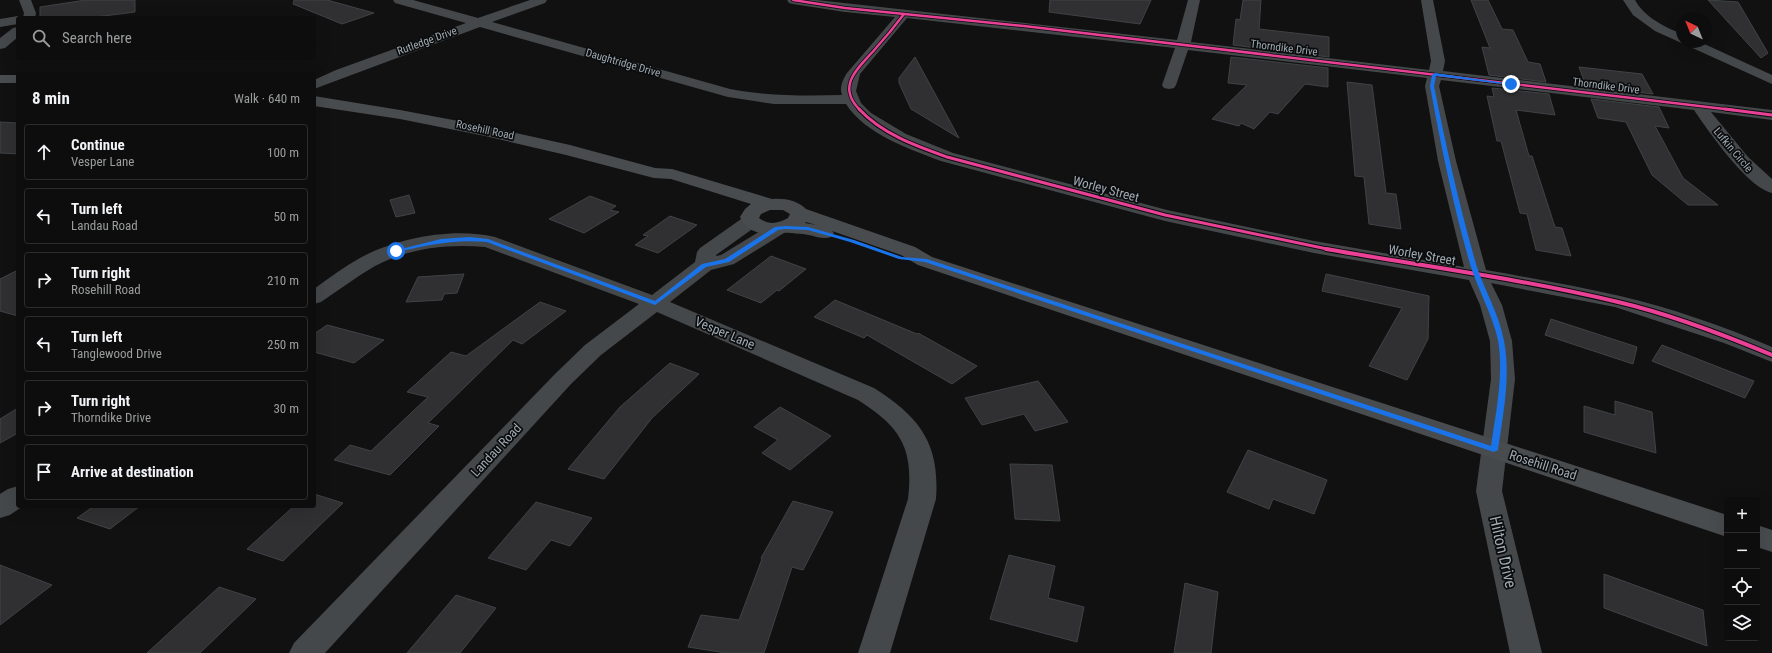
<!DOCTYPE html>
<meta charset="utf-8">
<style>
body{margin:0;font-family:"Roboto Condensed",sans-serif;background:#161616;color:#f1f3f6}
.controls{position:absolute;right:12px;bottom:12px;display:grid;overflow:hidden;border-radius:4px;box-shadow:0 4px 16px #0002}
.controls button{width:36px;height:36px;display:grid;place-items:center;padding:0;border:0;border-bottom:1px solid #2d2d2e;background:#0d0d0d;color:#f1f3f6;font:20px sans-serif}
.compass{position:absolute;left:1676px;top:12px;width:36px;height:36px;border-radius:50%;background:#0d0d0d;box-shadow:0 4px 16px #0002;rotate:317deg}
.stop{position:absolute;width:12px;height:12px;margin:-9px;border:3px solid #1a73e8;border-radius:50%;background:#fff}
.stop.end{background:#1a73e8;border-color:#fff;box-shadow:0 1px 4px #0008}
.list{margin:0;padding:0;list-style:none}
h2{display:flex;justify-content:space-between;align-items:center;height:52px;margin:0;padding:0 16px;font-size:17px}
h2 small{font-size:13px;font-weight:400;color:#9a9c9d}
.list li{display:grid;grid-template-columns:26px 1fr auto;gap:12px;align-items:center;box-sizing:border-box;height:56px;margin:0 8px 8px;padding:0 8px;border:1px solid #2d2d2e;border-radius:4px}
.list b{display:block;font-size:15px;white-space:nowrap}
.list p{margin:0;font-size:13px;white-space:nowrap;color:#9a9c9d}
.list em{font-size:13px;font-style:normal;color:#9a9c9d}
.icon{flex:none;width:22px;height:22px;fill:none;stroke:currentColor;stroke-width:2;stroke-linecap:round;stroke-linejoin:round}
.map{position:relative;flex:none;width:1772px;height:653px;overflow:hidden}
.search{position:absolute;background:#0d0d0d;box-shadow:0 4px 16px #0002;left:16px;top:16px;width:300px;height:44px;display:flex;align-items:center;gap:10px;box-sizing:border-box;padding:0 14px;border-radius:4px;color:#9a9c9d;font-size:15px}
.panel{position:absolute;background:#0d0d0d;box-shadow:0 4px 16px #0002;left:16px;top:72px;width:300px;height:436px;border-radius:4px}
.map>svg:first-child{display:block}
.building{fill:#303032;stroke:#3f4345}
.lines{fill:none;stroke-linecap:round;stroke-linejoin:round}
.minor{fill:#45484a;fill-rule:evenodd}
.secondary{fill:#494c4f;fill-rule:evenodd}
.cycleway-far2-casing{stroke:#0b0c0d;stroke-width:4}
.cycleway-far1-casing{stroke:#0b0c0d;stroke-width:5}
.cycleway-casing{stroke:#0b0c0d;stroke-width:6}
.cycleway-far2{stroke:#ea4096;stroke-width:2.5}
.cycleway-far1{stroke:#ea4096;stroke-width:3}
.cycleway{stroke:#ea4096;stroke-width:4}
.route{fill:#1a73e8}
.labels{text-anchor:middle;dominant-baseline:central;stroke-width:3.5;stroke-linejoin:round;paint-order:stroke}
.far-street-label{font-size:11px;fill:#a0abb4;stroke:#0b0c0d}
.street-label{font-size:13px;fill:#a0abb4;stroke:#0b0c0d}
.near-street-label{font-size:16px;fill:#a0abb4;stroke:#0b0c0d}
</style>
<div class="map">
<svg width="1772" height="653" viewBox="0 0 1772 653">
<rect width="100%" height="100%" fill="#111"/>
<g class="building">
<polygon points="86,0 135,0 135,12 88,18 40,18 40,7"/>
<polygon points="294,0 327,0 374,13 342,24 293,4"/>
<polygon points="1050,0 1151,0 1140,24 1049,12"/>
<polygon points="1243,0 1261,0 1259,29 1329,37 1329,57 1233,45 1236,19 1240,20"/>
<polygon points="1471,0 1488,0 1502,29 1513,30 1528,62 1540,64 1546,82 1489,75 1482,47 1490,48"/>
<polygon points="1708,0 1738,2 1768,53 1761,58"/>
<polygon points="915,57 959,138 911,109 899,83 899,78"/>
<polygon points="1231,57 1328,68 1328,87 1305,84 1278,114 1270,112 1254,129 1241,123 1239,126 1212,119 1247,85 1228,83"/>
<polygon points="1579,67 1642,74 1653,94 1586,86"/>
<polygon points="1347,82 1372,85 1386,193 1396,194 1401,229 1369,224 1364,177 1355,176"/>
<polygon points="1492,88 1549,94 1555,115 1516,110 1529,156 1532,156 1555,227 1562,228 1571,256 1536,250 1527,214 1520,213 1501,141 1497,141 1487,96 1494,97"/>
<polygon points="1591,99 1659,107 1669,128 1655,126 1683,178 1718,205 1688,205 1652,175 1626,122 1598,118"/>
<polygon points="0,122 18,123 18,154 0,153"/>
<polygon points="409,195 415,213 396,217 390,200"/>
<polygon points="590,196 616,206 610,210 619,212 584,233 549,219"/>
<polygon points="670,216 697,225 658,253 635,245 648,236 643,235"/>
<polygon points="771,256 806,269 779,291 777,290 761,303 727,290"/>
<polygon points="18,270 18,316 0,311 0,279"/>
<polygon points="464,274 457,293 444,294 442,300 406,302 418,277"/>
<polygon points="1326,274 1429,296 1428,339 1407,380 1369,366 1402,308 1322,291"/>
<polygon points="835,300 917,334 918,333 977,366 952,384 867,335 864,338 814,317"/>
<polygon points="540,302 566,311 522,344 513,340 428,423 439,426 390,475 334,460 350,445 371,451 428,397 407,392 451,352 466,356"/>
<polygon points="1551,319 1637,347 1633,364 1545,335"/>
<polygon points="327,325 384,340 354,363 314,352 314,334"/>
<polygon points="1662,345 1754,381 1745,398 1652,361"/>
<polygon points="670,363 699,374 652,418 604,479 568,469 620,407"/>
<polygon points="1038,381 1068,422 1035,431 1024,414 982,425 965,398"/>
<polygon points="1615,401 1652,412 1656,453 1584,432 1584,406 1615,415"/>
<polygon points="780,407 831,436 790,470 762,453 778,440 754,427"/>
<polygon points="18,408 18,433 0,443 0,419"/>
<polygon points="1248,450 1327,480 1314,514 1273,499 1269,509 1227,492"/>
<polygon points="1010,464 1052,465 1060,521 1015,519"/>
<polygon points="314,494 343,503 283,561 247,549 294,506 314,506"/>
<polygon points="793,501 833,512 803,570 792,567 764,653 726,653 688,647 701,615 739,620 762,559 761,558"/>
<polygon points="536,502 592,518 570,546 551,540 526,570 488,558"/>
<polygon points="94,506 140,506 110,529 77,518"/>
<polygon points="1009,555 1055,566 1048,598 1084,607 1077,642 990,619"/>
<polygon points="0,565 52,585 0,625"/>
<polygon points="1604,574 1703,610 1707,646 1604,608"/>
<polygon points="1185,583 1218,592 1211,653 1174,653"/>
<polygon points="219,587 256,599 200,653 147,653"/>
<polygon points="456,595 496,608 460,653 407,653"/>
</g>
<g class="lines">
<g class="minor">
<polygon points="19,0 31,0 36,13 35,18 18,18 18,24 0,27 0,19 18,16 23,18 24,13"/>
<path d="M393 0H413L478 18 530 0H547L545 3 492 22 730 89C767 96 804 96 842 95 839 88 843 79 847 73L895 17 845 12 793 4 789 3 787 0H817L1177 40 1188 0H1200L1191 42 1429 70 1431 61 1421 0H1433L1445 61 1443 71 1772 110V120L1711 112 1748 157 1772 179V193C1747 187 1709 132 1694 110L1441 80 1439 86 1456 161 1486 270C1531 278 1575 286 1620 296 1671 308 1723 326 1772 347V362L1724 343 1615 307 1491 283 1502 305 1512 341 1515 379 1502 491 1542 653H1510L1476 491 1491 379 1490 341 1480 305 1469 280 1314 253 1165 221 941 161C909 149 865 134 846 104H774L728 97 480 27 314 89V80L336 70 466 23 395 3ZM907 18 1175 48 1162 85 1164 88 1169 89 1174 88 1176 85 1188 50 1427 78 1425 86 1438 161 1464 267 1314 241 1167 210 953 153 906 134 871 113 861 103 856 91 860 74Z"/>
<path d="M1623 0H1635C1644 17 1665 27 1682 34V42H1700L1772 75V84L1655 31 1633 15Z"/>
<polygon points="18,27 18,37 5,48 0,49 0,38 13,28"/>
<path d="M751 215 758 217 760 221 758 225 716 255V256L721 255 770 225 777 223 784 225 787 229 784 233 734 264 711 270 670 302 874 388C920 417 940 444 936 499L890 653H858L908 499C914 447 900 427 858 400L657 312 601 355 571 384 325 653H289L294 643 555 374 585 345 639 304 485 247C447 244 409 248 375 266 356 277 339 290 321 302L314 304V289C329 278 344 267 360 258 396 238 454 227 495 237L652 295 695 262 697 252 700 248 744 217Z"/>
<polygon points="18,486 18,506 23,506 10,515 0,518 0,494 8,489"/>
</g>
<g class="secondary">
<rect x="0" y="75" width="18" height="8"/>
<path d="M314 96 400 110 485 126 570 145 655 168 672 169 772 199C784 198 797 200 806 209L915 247 932 257 1727 515V537L918 265 901 255 832 231 834 233 831 237C821 240 813 235 803 234 797 234 790 232 784 233 767 235 748 235 740 217L745 209 751 204 671 179 654 178 566 155 485 136 400 119 314 106ZM770 210H783L790 214 788 218C778 224 768 225 759 218L761 214ZM806 222 816 225 805 223Z"/>
<polygon points="1757,525 1772,530 1772,552 1757,547"/>
</g>
<defs>
<g id="cycleway-far2">
<polyline points="793,0 845,8 1024,26 1733,110"/>
<path d="M860 110C835 85 859 68 876 48 886 37 895 26 904 14"/>
</g>
<g id="cycleway-far1">
<path d="M859 109C882 134 916 146 947 157L1165 215 1332 250"/>
<polyline points="1725,109 1772,115"/>
</g>
<path id="cycleway" d="M1326 249C1423 266 1522 279 1618 302 1670 314 1722 334 1772 355"/>
</defs>
<use href="#cycleway-far2" class="cycleway-far2-casing"/>
<use href="#cycleway-far1" class="cycleway-far1-casing"/>
<use href="#cycleway" class="cycleway-casing"/>
<use href="#cycleway-far2" class="cycleway-far2"/>
<use href="#cycleway-far1" class="cycleway-far1"/>
<use href="#cycleway" class="cycleway"/>
</g>
<path class="route" d="M1435 73 1513 84 1511 85 1436 76 1434 86C1446 146 1459 205 1476 264 1484 290 1499 313 1504 341 1511 377 1503 414 1498 450L1494 452 925 262 899 259 850 242 808 230 785 229 778 230 729 262 706 267 655 305 487 242C452 239 430 245 396 252L393 251 441 239 470 237 488 239 655 301 702 264 725 259 775 227 785 226 808 227 854 240 902 257 927 259 1491 446C1496 411 1504 375 1498 340 1492 313 1478 290 1470 264 1453 205 1441 146 1430 86L1432 75Z"/>
<g class="labels">
<g class="far-street-label">
<text transform="translate(427 41) rotate(-20)">Rutledge Drive</text>
<text transform="translate(1284 48) rotate(7)">Thorndike Drive</text>
<text transform="translate(623 63) rotate(16)">Daughtridge Drive</text>
<text transform="translate(1606 86) rotate(7)">Thorndike Drive</text>
<text transform="translate(485 130) rotate(12)">Rosehill Road</text>
<text transform="translate(1733 150) rotate(50)">Lufkin Circle</text>
</g>
<g class="street-label">
<text transform="translate(1106 189) rotate(15)">Worley Street</text>
<text transform="translate(1422 255) rotate(10)">Worley Street</text>
<text transform="translate(725 333) rotate(23)">Vesper Lane</text>
<text transform="translate(496 450) rotate(-47)">Landau Road</text>
<text transform="translate(1543 465) rotate(18)">Rosehill Road</text>
</g>
<g class="near-street-label">
<text transform="translate(1503 552) rotate(77)">Hilton Drive</text>
</g>
</g>
</svg>
<div class="controls">
<button>+</button>
<button>−</button>
<button><svg class="icon" aria-label="locate" viewBox="0 0 24 24"><circle cx="12" cy="12" r="6"/><path d="M12 2v4M12 18v4M2 12h4M18 12h4"/></svg></button>
<button><svg class="icon" aria-label="layers" viewBox="0 0 24 24"><path d="M12 4l9 5-9 5-9-5zM3 14l9 5 9-5"/></svg></button>
</div>
<svg class="compass" viewBox="-18 -18 36 36"><path d="M0-13l5 13h-10z" fill="#e53935"/><path d="M0 13l5-13h-10z" fill="#9a9c9d"/></svg>
<div class="stop" style="left:396px;top:251px"></div>
<div class="stop end" style="left:1511px;top:84px"></div>
<div class="search"><svg class="icon" aria-label="search" viewBox="0 0 24 24"><circle cx="10" cy="10" r="6"/><path d="M15 15l6 6"/></svg>Search here</div>
<section class="panel">
<h2>8 min<small>Walk · 640 m</small></h2>
<ul class="list">
<li><svg class="icon" aria-label="ahead" viewBox="0 0 24 24"><path d="M12 20V5M6 11l6-6 6 6"/></svg><div><b>Continue</b><p>Vesper Lane</p></div><em>100 m</em></li>
<li><svg class="icon" aria-label="left" viewBox="0 0 24 24"><path d="M17 20v-9H6M10 6l-5 5 5 5"/></svg><div><b>Turn left</b><p>Landau Road</p></div><em>50 m</em></li>
<li><svg class="icon" aria-label="right" viewBox="0 0 24 24"><path d="M7 20v-9h11M14 6l5 5-5 5"/></svg><div><b>Turn right</b><p>Rosehill Road</p></div><em>210 m</em></li>
<li><svg class="icon" aria-label="left" viewBox="0 0 24 24"><path d="M17 20v-9H6M10 6l-5 5 5 5"/></svg><div><b>Turn left</b><p>Tanglewood Drive</p></div><em>250 m</em></li>
<li><svg class="icon" aria-label="right" viewBox="0 0 24 24"><path d="M7 20v-9h11M14 6l5 5-5 5"/></svg><div><b>Turn right</b><p>Thorndike Drive</p></div><em>30 m</em></li>
<li><svg class="icon" aria-label="arrive" viewBox="0 0 24 24"><path d="M6 21V4h12l-3 4 3 4H6"/></svg><div><b>Arrive at destination</b></div></li>
</ul>
</section>
</div>
